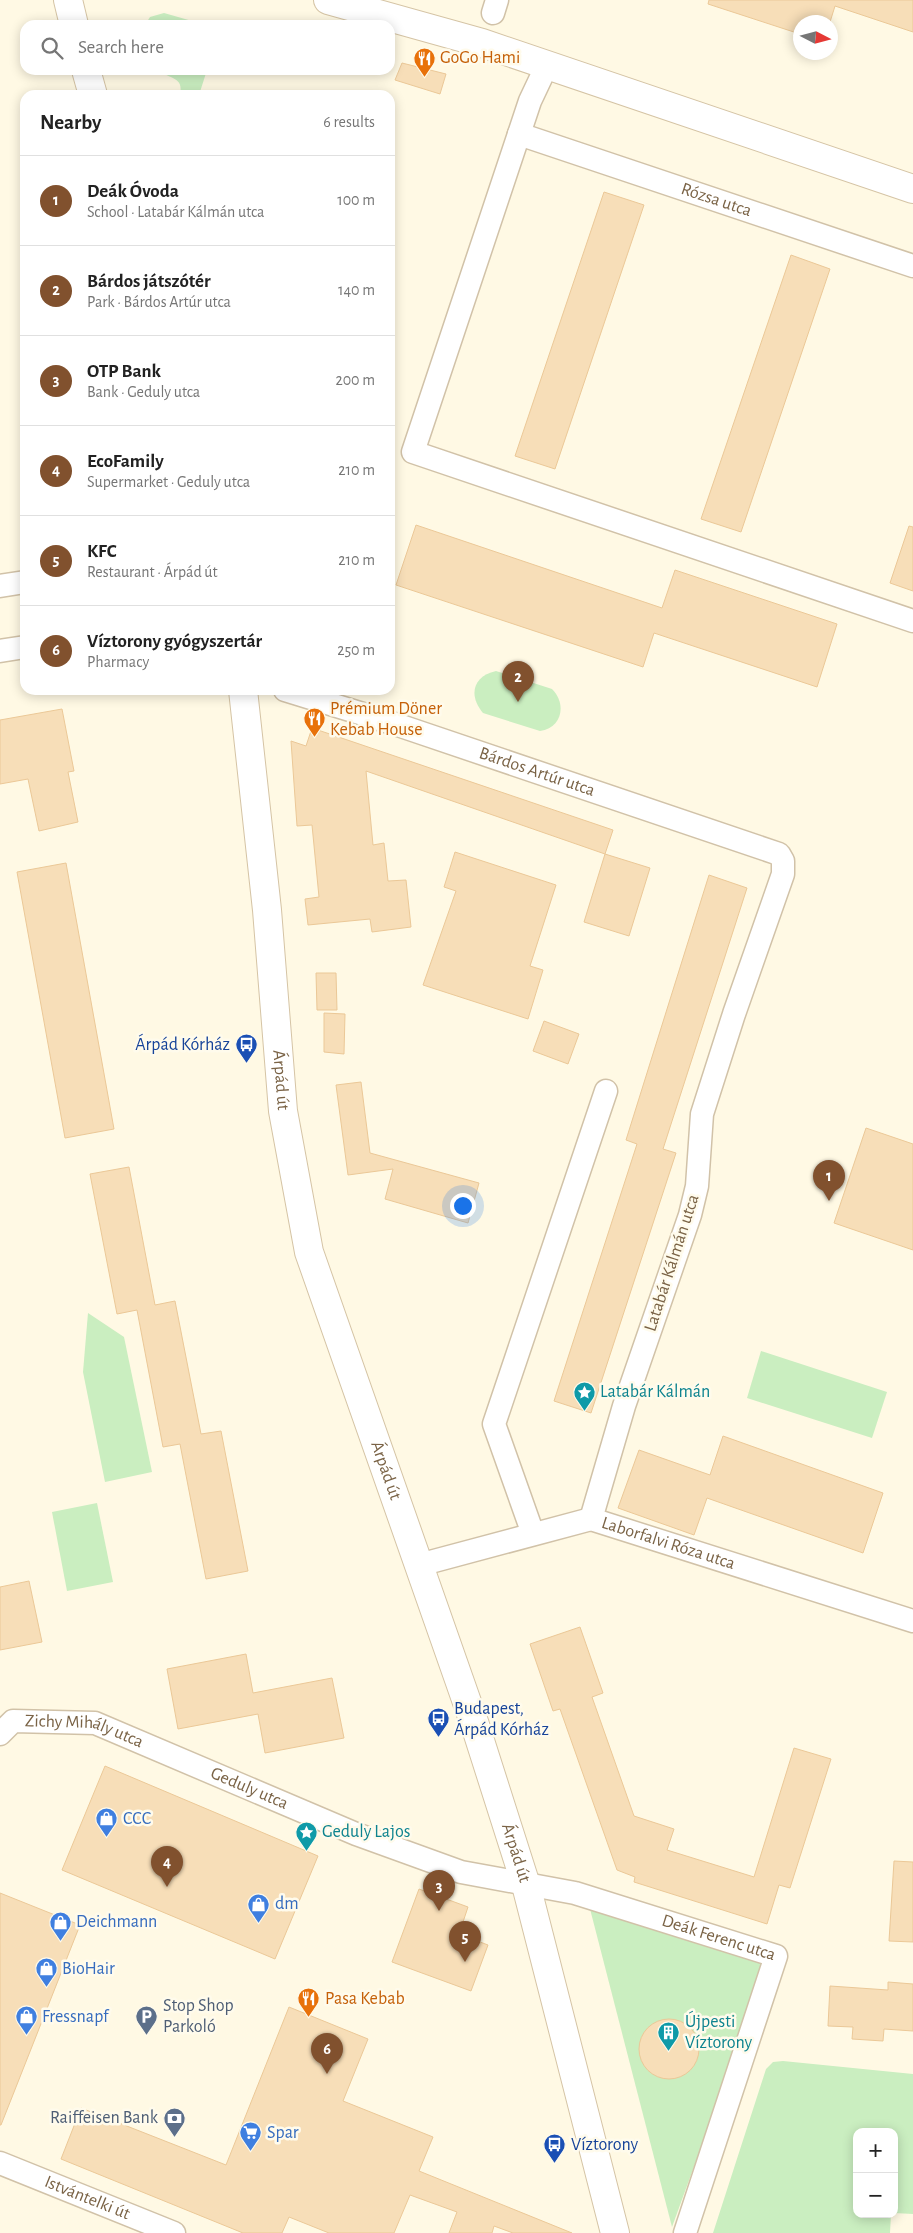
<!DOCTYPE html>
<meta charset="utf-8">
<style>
body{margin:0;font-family:"Alegreya Sans",sans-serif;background:#f2f2f2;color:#222}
.controls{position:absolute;right:15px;bottom:15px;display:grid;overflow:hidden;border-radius:10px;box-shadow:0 2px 12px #0003}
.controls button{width:45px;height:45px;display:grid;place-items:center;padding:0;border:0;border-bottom:1px solid #e0e0e0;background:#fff;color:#222;font:25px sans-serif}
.compass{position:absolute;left:793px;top:15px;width:45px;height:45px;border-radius:50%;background:#fff;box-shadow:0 2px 12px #0003;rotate:96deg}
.you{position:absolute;left:462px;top:1205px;width:18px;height:18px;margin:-12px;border:4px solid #fff;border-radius:50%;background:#1a73e8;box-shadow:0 0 0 8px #1a73e833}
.badge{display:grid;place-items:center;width:32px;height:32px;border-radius:50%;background:#81512e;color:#fff;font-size:16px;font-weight:700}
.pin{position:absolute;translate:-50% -41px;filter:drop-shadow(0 1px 2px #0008)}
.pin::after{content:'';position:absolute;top:26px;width:18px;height:15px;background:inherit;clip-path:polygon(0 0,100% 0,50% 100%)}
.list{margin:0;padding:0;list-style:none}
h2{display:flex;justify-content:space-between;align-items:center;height:65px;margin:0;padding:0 20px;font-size:21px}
h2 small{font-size:16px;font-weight:400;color:#767676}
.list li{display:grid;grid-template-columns:32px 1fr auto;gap:15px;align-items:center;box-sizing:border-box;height:90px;padding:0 20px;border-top:1px solid #e0e0e0}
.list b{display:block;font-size:19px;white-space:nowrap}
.list p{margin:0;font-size:16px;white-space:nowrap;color:#767676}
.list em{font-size:16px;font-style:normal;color:#767676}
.icon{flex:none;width:28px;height:28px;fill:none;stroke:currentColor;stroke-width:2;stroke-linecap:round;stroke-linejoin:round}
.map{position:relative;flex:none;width:913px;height:2233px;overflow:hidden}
.search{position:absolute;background:#fff;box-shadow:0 2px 12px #0003;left:20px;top:20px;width:375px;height:55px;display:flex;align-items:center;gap:12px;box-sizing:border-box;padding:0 18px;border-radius:15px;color:#767676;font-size:19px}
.panel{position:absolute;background:#fff;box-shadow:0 2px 12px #0003;left:20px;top:90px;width:375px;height:605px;border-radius:15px}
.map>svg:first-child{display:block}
.green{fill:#caeec0}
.building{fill:#f7deb8;stroke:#ebc897}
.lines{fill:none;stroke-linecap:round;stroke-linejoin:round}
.street-casing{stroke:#d1c2a8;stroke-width:25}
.secondary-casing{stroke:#d5c4a5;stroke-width:30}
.street{stroke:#fff;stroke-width:22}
.secondary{stroke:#fff;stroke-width:28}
.labels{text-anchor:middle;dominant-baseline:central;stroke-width:5;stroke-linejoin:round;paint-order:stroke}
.food-label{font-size:18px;fill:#c56008;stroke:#fffbec;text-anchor:start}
.street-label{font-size:18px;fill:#7a6346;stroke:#fffbec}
.transit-label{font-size:18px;fill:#164399;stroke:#fffbec;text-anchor:start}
.culture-label{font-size:18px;fill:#0d838f;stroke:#fffbec;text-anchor:start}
.shop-label{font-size:18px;fill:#366cbe;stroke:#fffbec;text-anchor:start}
.service-label{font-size:18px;fill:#4e5e75;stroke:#fffbec;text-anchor:start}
</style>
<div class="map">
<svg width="913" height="2233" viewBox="0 0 913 2233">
<rect width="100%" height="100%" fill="#fff9e4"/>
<g class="green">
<polygon points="164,13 206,25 145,25 150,17"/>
<path d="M159 70H207L199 95H180C184 76 170 80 159 70Z"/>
<path d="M496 671 552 689C567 704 562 728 540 731L483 713C468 695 473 676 496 671Z"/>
<polygon points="88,1313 124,1337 152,1472 105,1482 83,1372"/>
<polygon points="761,1351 887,1392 872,1438 747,1398"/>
<polygon points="97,1503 113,1582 67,1591 52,1512"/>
<polygon points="589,1905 768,1963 672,2227"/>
<polygon points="783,2061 913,2074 913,2214 894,2213 894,2132 857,2132 857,2214 891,2214 890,2233 713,2233 766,2069 773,2062"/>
</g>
<g class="building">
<polygon points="709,0 913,0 913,32 835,6 830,22 800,22 800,34 708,4"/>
<polygon points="402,63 446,74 440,94 395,80"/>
<polygon points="604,192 644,205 555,469 515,456"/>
<polygon points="791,255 830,269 741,532 701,519"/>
<polygon points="416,525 662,608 675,570 837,624 817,687 654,633 643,667 396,585"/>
<polygon points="909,526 913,527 913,591 890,583"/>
<polygon points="62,709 74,771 68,772 78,822 39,831 28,779 0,784 0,720"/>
<polygon points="312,728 613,830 605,854 366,771 373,845 384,843 388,881 406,880 411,927 372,932 370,919 308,925 305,899 319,897 312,825 297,826 291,741 306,746"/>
<polygon points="455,852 556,885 530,966 543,970 528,1019 423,985 456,891 444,887"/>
<polygon points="605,854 650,868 629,936 584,922"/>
<polygon points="66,863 114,1129 65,1138 17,872"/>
<polygon points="709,875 747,888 663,1149 676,1153 591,1413 554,1401 637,1144 626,1140"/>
<polygon points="316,973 336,973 337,1010 317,1010"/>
<polygon points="324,1013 345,1014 344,1054 324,1052"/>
<polygon points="544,1021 579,1034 568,1064 533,1051"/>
<polygon points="361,1082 370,1153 479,1183 468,1223 385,1199 393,1169 348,1175 336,1085"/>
<polygon points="866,1128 913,1144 913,1250 834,1223"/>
<polygon points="129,1167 155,1305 175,1301 201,1434 221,1431 248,1571 206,1579 180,1444 163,1447 137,1310 117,1314 90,1174"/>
<polygon points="723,1436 883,1493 863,1553 707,1498 694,1535 618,1508 639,1450 710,1475"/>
<polygon points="29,1581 42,1642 0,1650 0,1587"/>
<polygon points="580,1627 603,1693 592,1697 634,1816 674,1829 667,1850 754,1877 794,1748 831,1759 790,1888 779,1885 767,1924 634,1882 635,1877 617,1870 560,1709 553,1711 530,1644"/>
<polygon points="246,1654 253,1693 332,1678 344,1738 265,1753 258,1714 178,1729 167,1669"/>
<polygon points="105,1766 318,1856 275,1959 62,1870"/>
<polygon points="894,1861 913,1862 913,1942 889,1941"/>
<polygon points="419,1889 468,1907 459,1934 488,1945 471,1991 392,1962"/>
<polygon points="0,1893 80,1925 1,2125 0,2125"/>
<polygon points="888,1982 913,1984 913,2031 884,2029 883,2041 852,2039 853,2027 828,2026 830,1986 888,1990"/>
<polygon points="289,2007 368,2039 343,2101 433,2137 419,2171 572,2233 513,2233 494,2226 492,2233 449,2233 457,2212 410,2195 394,2233 329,2233 289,2217 282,2233 243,2233 61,2159 81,2108 226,2165"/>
<circle cx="669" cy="2049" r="30"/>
</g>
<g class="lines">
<defs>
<g id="street">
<polyline points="493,13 497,0"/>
<polyline points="547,65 530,101 413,452 913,621"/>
<path id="s1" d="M519 134 913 266"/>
<polyline points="0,586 25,582"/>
<polyline points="0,651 25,647"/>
<path id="s2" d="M285 690 392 723 779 854 783 861V874L734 1014 702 1114 697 1186 690 1215 624 1406 591 1519"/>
<polyline points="533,1534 494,1424 606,1091"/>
<path id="s3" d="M419 1565 591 1519 913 1621"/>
<path id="s4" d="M0 1734 13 1721 95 1723 356 1834 461 1872 575 1893 776 1956 685 2233"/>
<path id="s5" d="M0 2163 174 2233"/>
</g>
<g id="secondary">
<polyline points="68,0 74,25"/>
<polyline points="328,0 482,43 913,189"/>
<polyline points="86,70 93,95"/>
<path id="s6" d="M243 690 267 910 283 1111 309 1252 475 1725 526 1885 615 2233"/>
</g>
</defs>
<use href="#street" class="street-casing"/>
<use href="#secondary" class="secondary-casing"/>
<use href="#street" class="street"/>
<use href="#secondary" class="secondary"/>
</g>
<defs>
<symbol id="restaurant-pin" viewBox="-11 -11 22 30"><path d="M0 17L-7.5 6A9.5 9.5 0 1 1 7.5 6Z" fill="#e8710a" stroke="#fffbec"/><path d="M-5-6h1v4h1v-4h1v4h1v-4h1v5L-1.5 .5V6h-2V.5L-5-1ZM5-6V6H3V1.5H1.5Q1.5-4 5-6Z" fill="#fff"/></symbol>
<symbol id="bus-pin" viewBox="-11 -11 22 30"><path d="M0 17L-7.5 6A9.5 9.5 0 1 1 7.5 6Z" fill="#1a4fb4" stroke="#fffbec"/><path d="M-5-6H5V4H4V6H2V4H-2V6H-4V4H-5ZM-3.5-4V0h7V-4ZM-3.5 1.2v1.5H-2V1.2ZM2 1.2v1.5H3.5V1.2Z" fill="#fff"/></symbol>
<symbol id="sight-pin" viewBox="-11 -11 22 30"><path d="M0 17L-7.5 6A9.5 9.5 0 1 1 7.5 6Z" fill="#0f9aa8" stroke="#fffbec"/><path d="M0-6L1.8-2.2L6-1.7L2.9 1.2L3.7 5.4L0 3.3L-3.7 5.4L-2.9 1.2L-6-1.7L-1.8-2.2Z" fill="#fff"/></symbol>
<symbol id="shop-pin" viewBox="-11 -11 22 30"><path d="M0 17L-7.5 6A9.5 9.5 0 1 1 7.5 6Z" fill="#3f7fe0" stroke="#fffbec"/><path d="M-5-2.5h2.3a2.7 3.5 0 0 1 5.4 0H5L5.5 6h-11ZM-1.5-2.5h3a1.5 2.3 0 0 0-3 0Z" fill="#fff"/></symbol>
<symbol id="parking-pin" viewBox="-11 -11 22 30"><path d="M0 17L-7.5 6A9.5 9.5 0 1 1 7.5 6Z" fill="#5c6f8a" stroke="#fffbec"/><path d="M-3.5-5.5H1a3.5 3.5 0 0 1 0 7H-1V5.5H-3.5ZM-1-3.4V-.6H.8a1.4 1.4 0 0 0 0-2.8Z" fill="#fff"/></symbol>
<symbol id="building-pin" viewBox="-11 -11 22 30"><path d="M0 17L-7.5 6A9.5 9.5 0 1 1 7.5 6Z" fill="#0f9aa8" stroke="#fffbec"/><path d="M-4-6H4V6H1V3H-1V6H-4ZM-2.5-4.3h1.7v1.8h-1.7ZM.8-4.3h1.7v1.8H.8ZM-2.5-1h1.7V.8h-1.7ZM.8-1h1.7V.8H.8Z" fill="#fff"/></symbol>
<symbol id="bank-pin" viewBox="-11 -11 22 30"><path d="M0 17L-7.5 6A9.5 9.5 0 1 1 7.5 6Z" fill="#5c6f8a" stroke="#fffbec"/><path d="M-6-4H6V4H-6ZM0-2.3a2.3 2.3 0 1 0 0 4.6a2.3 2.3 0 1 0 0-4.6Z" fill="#fff"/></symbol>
<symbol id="supermarket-pin" viewBox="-11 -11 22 30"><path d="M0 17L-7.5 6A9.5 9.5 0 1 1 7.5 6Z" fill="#3f7fe0" stroke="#fffbec"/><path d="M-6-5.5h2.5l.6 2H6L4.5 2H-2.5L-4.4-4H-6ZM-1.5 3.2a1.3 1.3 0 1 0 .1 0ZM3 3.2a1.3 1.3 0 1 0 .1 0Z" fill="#fff"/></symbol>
</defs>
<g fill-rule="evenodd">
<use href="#restaurant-pin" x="412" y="46" width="25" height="34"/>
<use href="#restaurant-pin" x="302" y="706" width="25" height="34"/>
<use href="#bus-pin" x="234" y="1032" width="25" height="34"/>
<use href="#sight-pin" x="572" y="1380" width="25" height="34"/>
<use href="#bus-pin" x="426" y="1706" width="25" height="34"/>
<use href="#shop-pin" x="94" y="1806" width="25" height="34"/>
<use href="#sight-pin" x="294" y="1820" width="25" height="34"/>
<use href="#shop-pin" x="246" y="1892" width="25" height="34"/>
<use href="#shop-pin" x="48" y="1910" width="25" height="34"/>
<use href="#shop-pin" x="34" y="1956" width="25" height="34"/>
<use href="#restaurant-pin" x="296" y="1986" width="25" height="34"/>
<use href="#parking-pin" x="134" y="2004" width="25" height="34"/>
<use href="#shop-pin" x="14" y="2004" width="25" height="34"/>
<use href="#building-pin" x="656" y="2020" width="25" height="34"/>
<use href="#bank-pin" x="162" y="2106" width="25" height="34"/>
<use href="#supermarket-pin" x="238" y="2120" width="25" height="34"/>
<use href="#bus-pin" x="542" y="2132" width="25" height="34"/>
</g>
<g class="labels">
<g class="food-label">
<text x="440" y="58">GoGo Hami</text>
<text x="330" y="709">Prémium Döner<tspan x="330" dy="21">Kebab House</tspan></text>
<text x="325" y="1999">Pasa Kebab</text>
</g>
<g class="street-label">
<text stroke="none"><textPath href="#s1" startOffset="208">Rózsa utca</textPath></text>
<text stroke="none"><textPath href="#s2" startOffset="265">Bárdos Artúr utca</textPath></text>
<text stroke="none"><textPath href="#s6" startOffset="392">Árpád út</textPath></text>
<text transform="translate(672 1263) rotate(-72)">Latabár Kálmán utca</text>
<text stroke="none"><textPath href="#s6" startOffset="798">Árpád út</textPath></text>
<text stroke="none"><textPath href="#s3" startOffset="259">Laborfalvi Róza utca</textPath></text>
<text stroke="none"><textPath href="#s4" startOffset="91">Zichy Mihály utca</textPath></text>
<text stroke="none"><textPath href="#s4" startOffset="268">Geduly utca</textPath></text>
<text stroke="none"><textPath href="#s6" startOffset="1202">Árpád út</textPath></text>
<text stroke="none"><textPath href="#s4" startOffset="762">Deák Ferenc utca</textPath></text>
<text stroke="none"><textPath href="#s5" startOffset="94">Istvántelki út</textPath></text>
</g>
<g class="transit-label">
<text x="230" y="1045" text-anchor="end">Árpád Kórház</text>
<text x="454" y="1709">Budapest,<tspan x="454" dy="21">Árpád Kórház</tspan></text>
<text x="571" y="2145">Víztorony</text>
</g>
<g class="culture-label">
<text x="600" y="1392">Latabár Kálmán</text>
<text x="322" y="1832">Geduly Lajos</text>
<text x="685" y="2022">Újpesti<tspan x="685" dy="21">Víztorony</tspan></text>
</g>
<g class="shop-label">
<text x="123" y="1819">CCC</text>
<text x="275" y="1904">dm</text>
<text x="76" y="1922">Deichmann</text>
<text x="62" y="1969">BioHair</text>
<text x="42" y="2017">Fressnapf</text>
<text x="267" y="2133">Spar</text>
</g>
<g class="service-label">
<text x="163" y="2006">Stop Shop<tspan x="163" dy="21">Parkoló</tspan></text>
<text x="158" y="2118" text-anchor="end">Raiffeisen Bank</text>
</g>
</g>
</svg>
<div class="controls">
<button>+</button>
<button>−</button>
</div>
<svg class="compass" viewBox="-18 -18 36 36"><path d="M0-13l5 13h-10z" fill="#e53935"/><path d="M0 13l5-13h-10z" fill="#767676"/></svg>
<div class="you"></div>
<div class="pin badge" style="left:829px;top:1201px">1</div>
<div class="pin badge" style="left:518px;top:702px">2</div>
<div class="pin badge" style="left:439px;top:1911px">3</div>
<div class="pin badge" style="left:167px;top:1887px">4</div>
<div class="pin badge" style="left:465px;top:1962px">5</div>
<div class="pin badge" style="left:327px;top:2074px">6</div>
<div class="search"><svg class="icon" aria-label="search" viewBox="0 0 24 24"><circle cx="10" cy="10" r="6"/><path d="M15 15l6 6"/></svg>Search here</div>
<section class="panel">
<h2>Nearby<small>6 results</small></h2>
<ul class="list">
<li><span class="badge">1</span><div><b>Deák Óvoda</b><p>School · Latabár Kálmán utca</p></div><em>100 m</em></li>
<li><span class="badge">2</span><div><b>Bárdos játszótér</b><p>Park · Bárdos Artúr utca</p></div><em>140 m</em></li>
<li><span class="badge">3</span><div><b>OTP Bank</b><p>Bank · Geduly utca</p></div><em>200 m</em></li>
<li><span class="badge">4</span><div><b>EcoFamily</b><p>Supermarket · Geduly utca</p></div><em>210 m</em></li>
<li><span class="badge">5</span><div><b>KFC</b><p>Restaurant · Árpád út</p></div><em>210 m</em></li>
<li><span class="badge">6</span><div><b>Víztorony gyógyszertár</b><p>Pharmacy</p></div><em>250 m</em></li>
</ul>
</section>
</div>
